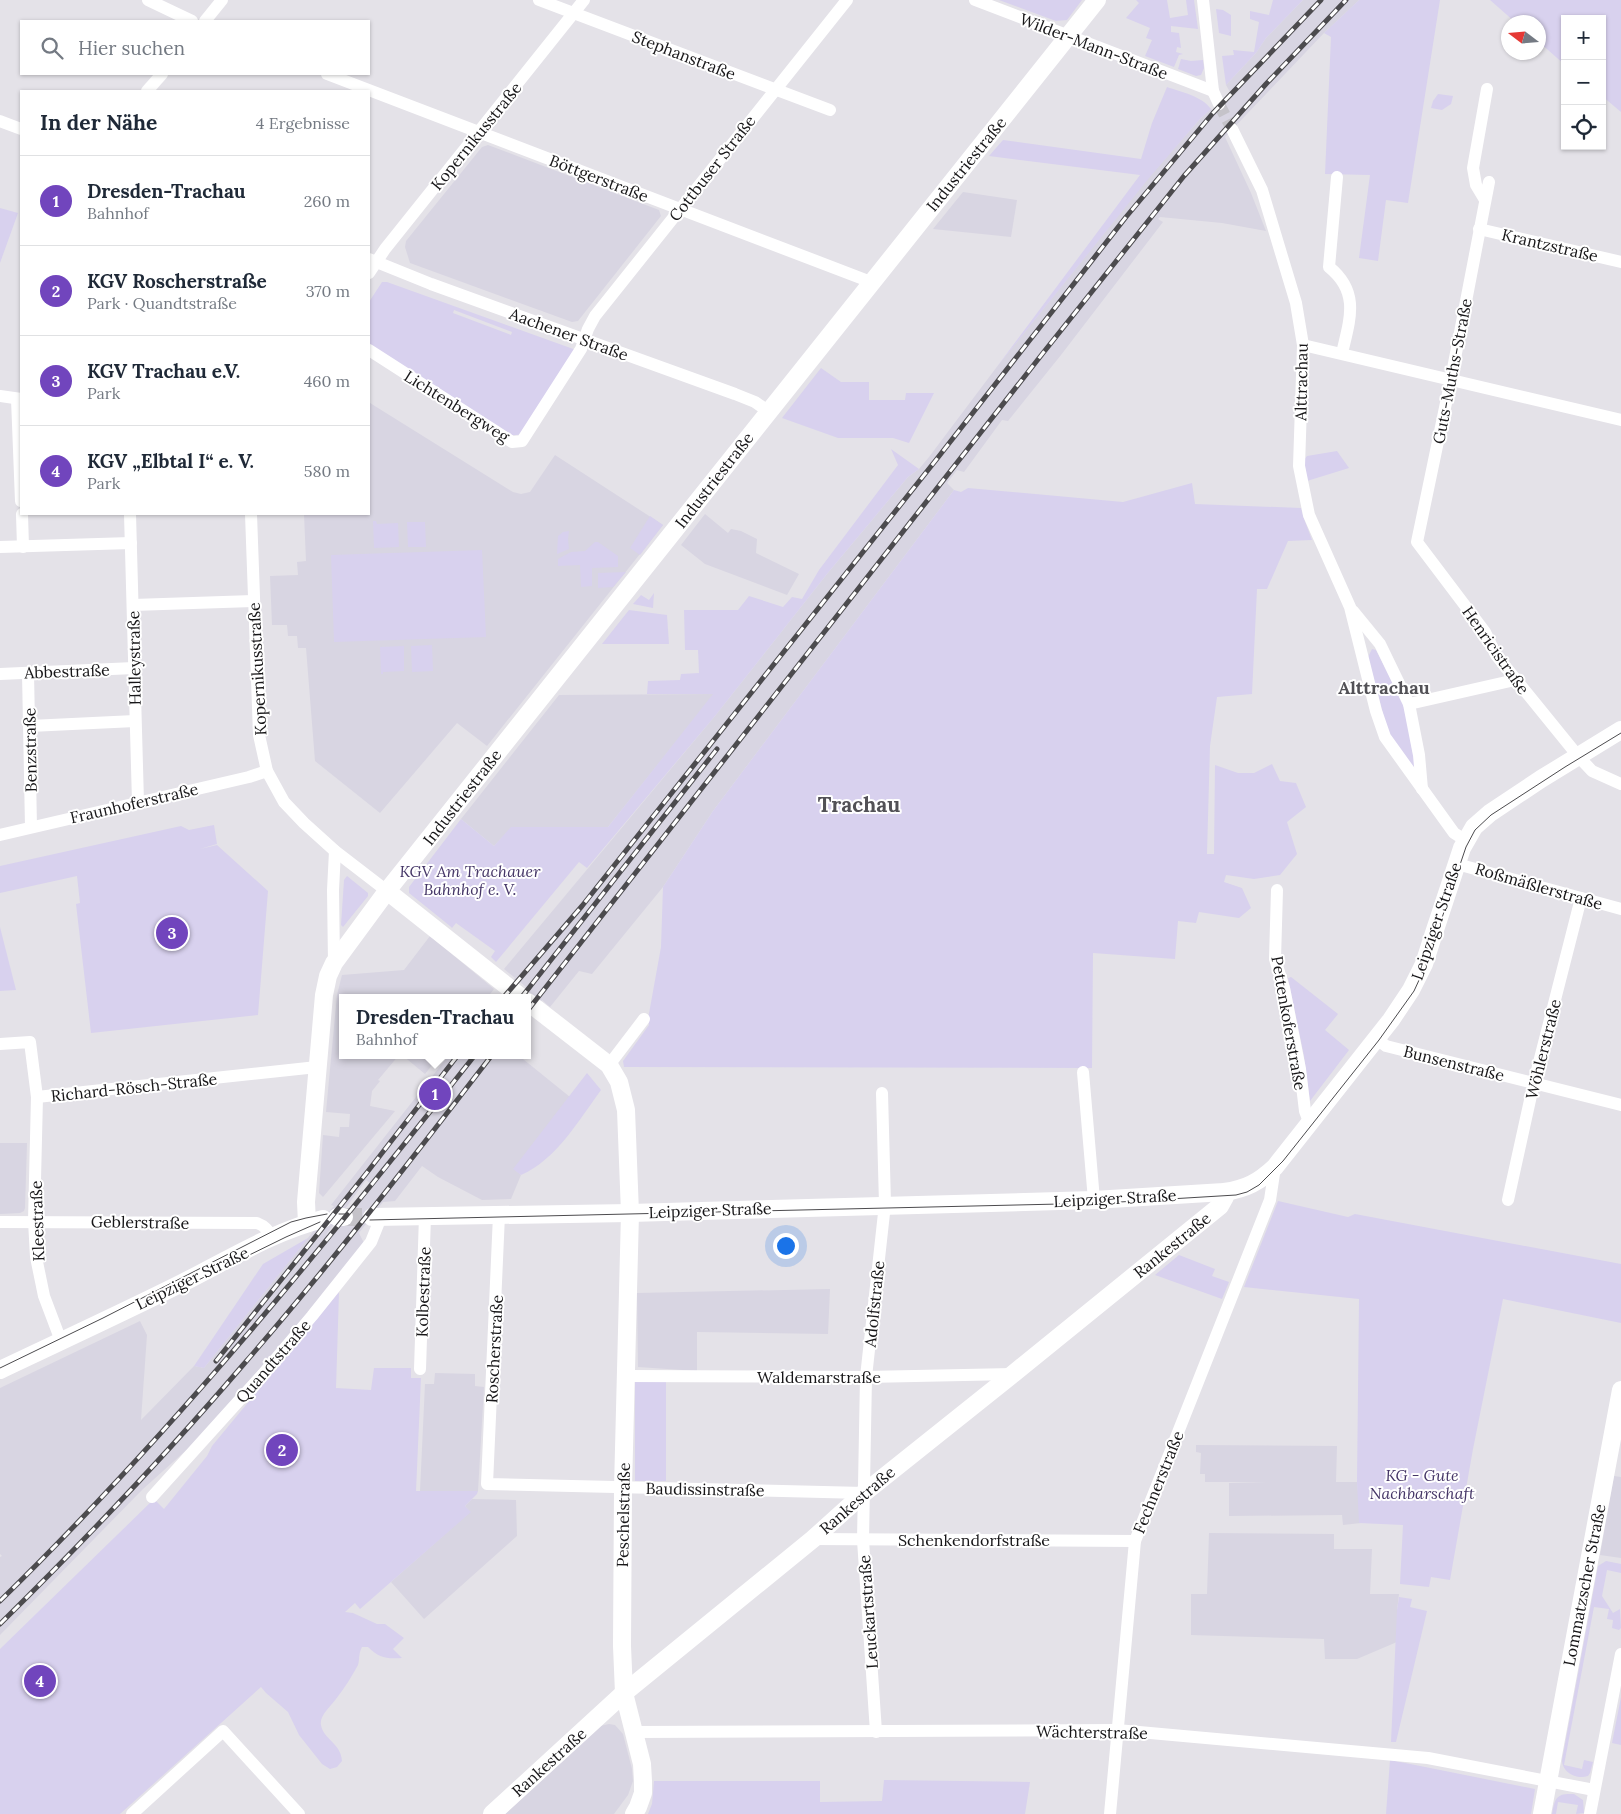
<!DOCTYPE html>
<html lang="de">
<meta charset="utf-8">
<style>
body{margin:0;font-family:Lora,serif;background:#f2f2f3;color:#1f2937}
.controls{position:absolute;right:15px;top:15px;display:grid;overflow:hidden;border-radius:0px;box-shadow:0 1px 4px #0004}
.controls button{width:45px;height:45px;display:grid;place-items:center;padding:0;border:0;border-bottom:1px solid #e0e1e3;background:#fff;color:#1f2937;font:25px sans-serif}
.compass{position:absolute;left:1501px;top:15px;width:45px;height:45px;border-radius:50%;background:#fff;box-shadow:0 1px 4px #0004;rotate:286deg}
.you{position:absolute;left:785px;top:1245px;width:18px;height:18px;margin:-12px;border:4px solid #fff;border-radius:50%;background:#1a73e8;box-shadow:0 0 0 8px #1a73e833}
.badge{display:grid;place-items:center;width:32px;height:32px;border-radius:50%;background:#7145bd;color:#fff;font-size:16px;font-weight:700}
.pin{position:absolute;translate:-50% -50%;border:2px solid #fff;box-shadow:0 1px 5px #0006}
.popup{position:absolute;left:339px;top:994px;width:192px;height:65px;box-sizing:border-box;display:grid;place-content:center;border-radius:0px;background:#fff;filter:drop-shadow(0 1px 4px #0005);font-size:16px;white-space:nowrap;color:#747a83}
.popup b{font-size:19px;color:#1f2937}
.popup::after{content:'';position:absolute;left:50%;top:100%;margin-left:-10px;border:10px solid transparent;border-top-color:#fff}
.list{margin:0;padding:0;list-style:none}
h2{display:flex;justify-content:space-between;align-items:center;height:65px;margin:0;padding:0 20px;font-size:21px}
h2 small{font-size:16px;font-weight:400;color:#747a83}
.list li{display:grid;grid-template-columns:32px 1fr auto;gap:15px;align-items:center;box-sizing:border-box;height:90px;padding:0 20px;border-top:1px solid #e0e1e3}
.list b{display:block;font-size:19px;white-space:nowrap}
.list p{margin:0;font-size:16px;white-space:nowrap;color:#747a83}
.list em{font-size:16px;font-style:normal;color:#747a83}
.icon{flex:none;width:28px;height:28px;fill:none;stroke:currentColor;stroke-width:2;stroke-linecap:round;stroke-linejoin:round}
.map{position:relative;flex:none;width:1621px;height:1814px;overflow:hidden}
.search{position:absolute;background:#fff;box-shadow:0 1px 4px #0004;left:20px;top:20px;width:350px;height:55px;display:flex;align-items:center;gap:12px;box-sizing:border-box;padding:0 18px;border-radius:0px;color:#747a83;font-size:19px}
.panel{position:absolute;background:#fff;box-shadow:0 1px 4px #0004;left:20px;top:90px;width:350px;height:425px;border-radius:0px}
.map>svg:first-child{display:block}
.built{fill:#d8d5e2;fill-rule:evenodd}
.green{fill:#d8d1ee;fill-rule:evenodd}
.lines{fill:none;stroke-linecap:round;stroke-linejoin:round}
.street-tunnel{stroke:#c5c3c9;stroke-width:12;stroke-dasharray:12 6;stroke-linecap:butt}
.secondary-tunnel{stroke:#c5c3c9;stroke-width:18;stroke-dasharray:18 9;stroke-linecap:butt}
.street{stroke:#fff;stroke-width:12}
.secondary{stroke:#fff;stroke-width:18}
.tram{stroke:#4c4b4e;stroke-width:1}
.rail-casing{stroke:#4c4b4e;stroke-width:5}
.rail{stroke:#fff;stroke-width:3;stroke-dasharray:9;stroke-linecap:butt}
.labels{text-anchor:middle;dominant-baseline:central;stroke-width:4;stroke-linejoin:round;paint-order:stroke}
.street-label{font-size:16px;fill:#171618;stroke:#fff}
.park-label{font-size:16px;font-style:italic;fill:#453667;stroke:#fff}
.neighbourhood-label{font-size:18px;font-weight:bold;fill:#525156;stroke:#fff}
.district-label{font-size:21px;font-weight:bold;fill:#525156;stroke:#fff}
</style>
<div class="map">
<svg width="1621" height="1814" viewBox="0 0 1621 1814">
<rect width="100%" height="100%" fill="#e4e2e8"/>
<g class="built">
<polygon points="1303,0 1359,0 1324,33 1225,137 1251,193 1266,231 1222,223 1160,217 1158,219 1163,222 1061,355 1008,421 1002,420 964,472 957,470 947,483 954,490 713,811 663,887 592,974 579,971 550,1007 542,1000 528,1018 528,998 518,998 526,987 520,982 506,998 497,998 500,994 501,995 515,978 504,969 715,716 827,574 908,477 919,469 929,457 996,368 1149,177 1200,119 1211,109 1213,111 1230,92 1226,85 1256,53 1266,38"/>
<polygon points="488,145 659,210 661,216 578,321 572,322 410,263 405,247 406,241 482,147"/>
<polygon points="963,192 1017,200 1011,237 933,229"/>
<polygon points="370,403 513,492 521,494 530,492 555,455 663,525 487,746 457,723 380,813 315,761 306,648 298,648 297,636 288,636 287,625 272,625 270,576 298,575 297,562 306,561 304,514 369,514"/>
<polygon points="705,514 728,533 731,529 741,531 757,539 756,553 799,574 787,595 705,564 681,545"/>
<polygon points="714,694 608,827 512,827 494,846 461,819 559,695"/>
<polygon points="430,936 494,989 487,998 342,998 342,1055 399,1055 378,1080 380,1081 372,1091 370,1106 395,1111 323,1197 319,1193 323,1135 339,1137 340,1127 349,1127 350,1114 326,1112 337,995 342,975 404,970"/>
<polygon points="402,1055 440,1055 425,1074"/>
<path d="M449 1055H518L570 1097 514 1169 521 1175 511 1199 482 1200 438 1177 422 1166 395 1201 383 1202 359 1233 364 1243 331 1285 202 1436 143 1489 0 1635V1557L2 1556 0 1554V1388L140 1321 147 1335 141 1420 194 1366 204 1368 327 1214 334 1206 331 1205ZM366 1180 371 1184 330 1234 326 1235Z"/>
<polygon points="0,1143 27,1143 25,1208 24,1211 20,1213 0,1214"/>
<polygon points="830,1289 828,1334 697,1332 697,1371 638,1367 637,1293"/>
<polygon points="435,1373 475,1374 475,1386 484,1387 478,1491 420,1491 425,1384 434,1384"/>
<polygon points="1196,1445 1337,1446 1336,1482 1357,1482 1361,1523 1343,1525 1342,1515 1229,1516 1229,1483 1267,1482 1205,1482 1205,1474 1200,1474 1201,1453 1196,1452"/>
<polygon points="1614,1476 1621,1477 1621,1558 1600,1555"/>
<polygon points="472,1499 516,1500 517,1536 424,1619 391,1582 470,1512 465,1506"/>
<polygon points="1209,1533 1334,1534 1334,1549 1372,1549 1370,1594 1399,1594 1397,1610 1397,1642 1357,1659 1325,1659 1324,1639 1191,1635 1191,1594 1207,1594"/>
<polygon points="609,1724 615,1725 623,1734 632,1769 633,1781 628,1795 614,1814 505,1814 600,1726"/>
</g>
<g class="green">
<polygon points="999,0 1082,0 1067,20 1056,21"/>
<polygon points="1136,0 1167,0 1170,18 1188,15 1186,0 1194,0 1198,29 1171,26 1171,32 1179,33 1181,48 1177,47 1176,52 1183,54 1179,55 1174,67 1145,56 1152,40 1146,38 1150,28 1126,18 1139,3"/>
<polygon points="1273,0 1303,0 1266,38 1256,53 1226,85 1222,56 1234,55 1233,50 1254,52 1259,22 1250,19 1250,11 1269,15"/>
<polygon points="1359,0 1440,0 1408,203 1386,200 1378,261 1359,258 1370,175 1325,174 1331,37 1324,33"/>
<polygon points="1490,0 1621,0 1621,112 1602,96 1602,19 1565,19 1565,65 1539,42 1538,22 1515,22"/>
<polygon points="1216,9 1223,10 1231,15 1231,36 1219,33"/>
<polygon points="1181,59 1191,61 1203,60 1204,68 1201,75 1196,76 1178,69"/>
<path d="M1167 87C1181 92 1202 96 1211 109L1200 119 1149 178 996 368 1140 175 989 156 1003 140 1141 159 1152 123Z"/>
<polygon points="1438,94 1453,96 1451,104 1442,110 1431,108 1433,101"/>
<polygon points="0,208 18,213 0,263"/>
<path d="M382 282H387L576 350 524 434 508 436 369 346V302ZM454 310 512 332 511 335 453 313Z"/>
<polygon points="821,368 841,382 869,382 869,400 905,400 906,393 934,393 909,443 893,438 838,438 782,418"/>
<polygon points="891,449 919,469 908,477 827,574 715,716 587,868 579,862 496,962 491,957 495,951 456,923 452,928 450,926 409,893 409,887 461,819 494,846 511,827 608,827 713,694 647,694 648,681 680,680 681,674 699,673 698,650 685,650 684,610 738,610 749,596 783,607 792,597 802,599 819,570 898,465"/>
<polygon points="1337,451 1349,468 1307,481 1304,460 1307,456"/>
<polygon points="1192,483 1195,504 1301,508 1303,516 1312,540 1288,541 1267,589 1257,589 1252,694 1217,697 1210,746 1207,854 1214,854 1215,765 1238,773 1254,773 1272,764 1280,781 1296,783 1306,807 1287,822 1297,854 1280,875 1254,879 1226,875 1224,882 1242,888 1251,908 1239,918 1199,912 1196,923 1178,921 1175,959 1093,953 1092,1068 624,1067 623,1061 649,1025 648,1019 661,947 663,887 713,811 954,490 961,492 968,488 1123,502"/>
<polygon points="650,516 663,525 640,555 630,548"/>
<polygon points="373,521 376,521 377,524 398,523 399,547 374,548"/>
<polygon points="407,522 425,522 426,547 408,547"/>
<polygon points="569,531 568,539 569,549 557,554 558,536 563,532"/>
<polygon points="595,542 598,542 618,556 618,567 592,568 592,586 581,587 580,565 558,566 558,559 571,552 585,551"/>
<polygon points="482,550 486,637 334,642 331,555"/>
<polygon points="626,572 613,587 598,588 598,573"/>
<polygon points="654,593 653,608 633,604 641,595 649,600"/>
<polygon points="629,610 667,615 669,644 602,644"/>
<polygon points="432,645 433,671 412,672 411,646"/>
<polygon points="404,646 404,671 383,672 383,674 381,674 380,647"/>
<polygon points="1372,649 1376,650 1404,705 1416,770 1389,736 1368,657"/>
<polygon points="214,825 217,844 200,849 217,845 268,891 258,1015 91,1033 76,904 80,903 77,876 0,893 0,866 181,826 189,830"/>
<polygon points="347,876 368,893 368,896 343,927 341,925 344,880"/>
<polygon points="0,927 16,990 0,991"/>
<polygon points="1291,977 1338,1014 1325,1030 1349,1050 1310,1101 1304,1056 1288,978"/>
<path d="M587 1073 601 1090C579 1120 556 1160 521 1175L513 1169Z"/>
<polygon points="1278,1201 1348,1217 1355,1214 1621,1264 1621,1323 1503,1299 1473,1449 1450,1580 1431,1577 1429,1587 1400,1584 1403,1525 1359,1523 1357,1482 1359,1299 1244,1287"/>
<polygon points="308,1238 204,1368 194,1366 263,1264"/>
<polygon points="1179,1255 1215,1269 1212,1276 1229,1282 1222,1299 1155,1275"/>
<path d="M339 1292 336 1388 371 1390 374 1368H411V1378H421L416 1491H478L477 1494 465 1506 471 1512 360 1609 355 1603 345 1612 353 1613 377 1624H385L404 1638 393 1649 402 1658C386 1659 379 1658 368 1647H362C358 1655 360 1659 358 1665 352 1676 344 1689 336 1699 331 1706 319 1716 321 1725 323 1739 341 1743 342 1761L337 1767 330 1769 322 1764 299 1735 288 1712 266 1693 261 1687 120 1814H0V1649L154 1499 164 1509 207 1456 212 1446Z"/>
<polygon points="666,1380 666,1481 635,1481 635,1381"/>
<path d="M1606 1561 1621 1564V1573L1607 1570 1602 1596 1613 1613 1620 1609 1621 1628 1619 1630 1612 1628 1613 1620 1607 1619 1609 1609 1594 1607 1564 1765 1582 1769 1584 1760 1593 1762 1590 1773 1588 1776C1576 1780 1562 1772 1562 1760L1598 1566Z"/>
<polygon points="1399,1597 1412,1599 1410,1607 1427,1611 1396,1742 1391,1742 1397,1610"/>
<polygon points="1621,1697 1621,1745 1612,1743"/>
<polygon points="1390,1760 1535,1789 1531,1814 1386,1814"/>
<polygon points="884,1780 1030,1782 1025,1814 648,1814 652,1804 654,1781 820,1781 820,1802 882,1801"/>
<path d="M1574 1794 1583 1800 1584 1813 1576 1814 1578 1805 1558 1802 1556 1814H1552C1555 1798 1556 1793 1574 1794Z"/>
</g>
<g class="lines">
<polyline class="street-tunnel" points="1219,104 1232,129"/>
<polyline class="secondary-tunnel" points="344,1217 372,1217"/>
<g class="street">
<polyline points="148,0 192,21"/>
<polyline points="539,0 830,110"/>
<polyline points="975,0 1213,91"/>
<polyline points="1203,0 1213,91 1219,104"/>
<polyline points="205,21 222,0"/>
<polyline points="327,74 871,282"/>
<polyline points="147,91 162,74"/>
<polyline points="0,121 21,129"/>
<polyline points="1232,129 1262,190 1296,303 1303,345 1299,466 1309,515 1350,607 1376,711 1385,737 1454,833 1465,840"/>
<path d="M1337 177 1329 267C1360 292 1350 319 1342 353"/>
<polyline points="1489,182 1451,379 1417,542 1485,632 1496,655 1578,756 1592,771 1621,784"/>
<polyline points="1485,200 1476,185 1473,168 1487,89"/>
<polyline points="1479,229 1621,262"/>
<polyline points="369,259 431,284 735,394 755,402 768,411"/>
<polyline points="369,273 385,249 584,0"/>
<polyline points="1303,345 1621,420"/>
<polyline points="369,350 512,442 522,441 581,349 588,329 595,316 847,0"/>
<polyline points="0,396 21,399"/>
<polyline points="17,399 21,501"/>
<polyline points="22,514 23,547"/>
<polyline points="130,514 138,802"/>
<polyline points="251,514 259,735 267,771 284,802 304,823 335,851 387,891"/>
<polyline points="0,547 131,543"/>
<polyline points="133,605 253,601"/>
<polyline points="1353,611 1380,644 1409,704 1419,755 1422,789"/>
<polyline points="28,673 31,827"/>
<polyline points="0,674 134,668"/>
<polyline points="1409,704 1515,680"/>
<polyline points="30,726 135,721"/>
<polyline points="0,835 249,777 267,771"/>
<polyline points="1457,864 1621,909"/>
<polyline points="1277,890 1275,959 1284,988 1300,1069 1305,1111 1310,1124"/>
<polyline points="334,963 333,890 335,851"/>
<polyline points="1377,1039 1386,1046 1621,1105"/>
<polyline points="0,1044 30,1042 37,1097 34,1221 36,1257 44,1296 61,1341"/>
<polyline points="609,1065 644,1019"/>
<polyline points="1083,1072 1094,1200"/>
<polyline points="37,1097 317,1067"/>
<polyline points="1508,1200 1534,1082 1581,898"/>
<polyline points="499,1215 487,1484 864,1493"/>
<path d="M0 1222 257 1223C265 1226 268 1230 272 1238"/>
<polyline points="420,1369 425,1216"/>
<polyline points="626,1376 866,1377 1013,1374"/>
<polyline points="152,1497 263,1374 312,1316 371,1242 381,1217"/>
<polyline points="813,1539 1135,1541"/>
<polyline points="634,1732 1117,1730 1428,1758 1594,1790"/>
<polyline points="876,1732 863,1540 866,1377 885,1204 882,1093"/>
<polyline points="132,1814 223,1731 299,1814"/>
<polyline points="1110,1814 1135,1541 1270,1200 1275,1167"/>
<polyline points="1590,1814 1621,1654"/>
</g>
<g class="secondary">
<polyline points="387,891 522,998"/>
<polyline points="528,1002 609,1065 619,1082 626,1110 630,1213 623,1488 622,1646 624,1693 642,1764 643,1781 643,1793 638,1807 634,1814"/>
<polyline points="337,1217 344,1217"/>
<path d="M372 1217 630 1213 1094 1200 1224 1192C1246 1189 1259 1182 1275 1167L1391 1020 1411 990 1424 964 1432 939 1462 848 1474 827 1490 813 1541 779 1621 730"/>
<polyline points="307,1223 306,1202 324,995 328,976 334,963 387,891 1097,0"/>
<path d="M0 1370C61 1341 122 1313 182 1283 228 1260 274 1231 323 1219"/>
<polyline points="492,1814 624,1693 813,1539 864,1493 1013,1374 1220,1206 1225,1197 1224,1192"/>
<polyline points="1542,1814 1621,1390"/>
</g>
<g class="tram">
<polyline points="339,1214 347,1214"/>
<polyline points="370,1220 1103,1203 1236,1195 1247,1192 1259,1185 1283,1161 1379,1040 1414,991 1426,965 1466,847 1475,830 1491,815 1565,767 1621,733"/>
<polyline points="145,1304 178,1290 286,1237 320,1222"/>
<polyline points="0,1368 103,1318 291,1222 306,1218 327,1214"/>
</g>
<defs>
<g id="rail">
<polyline points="503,998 582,906 936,460 1126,217 1213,113 1321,0"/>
<polyline points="521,998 717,749"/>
<polyline points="528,1010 1043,353 1184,176 1266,84 1346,0"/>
<polyline points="216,1361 365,1175 458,1055"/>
<path d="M0 1601C173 1432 325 1245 475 1055"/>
<path d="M0 1624C84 1541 166 1455 243 1365 330 1265 411 1160 492 1055"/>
</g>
</defs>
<use href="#rail" class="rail-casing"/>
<use href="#rail" class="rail"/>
</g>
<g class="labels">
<g class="street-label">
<text transform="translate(1094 46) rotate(21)">Wilder-Mann-Straße</text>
<text transform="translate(684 55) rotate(21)">Stephanstraße</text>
<text transform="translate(476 136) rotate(-51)">Kopernikusstraße</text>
<text transform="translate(966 164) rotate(-51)">Industriestraße</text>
<text transform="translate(712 168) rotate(-52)">Cottbuser Straße</text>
<text transform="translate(599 178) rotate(21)">Böttgerstraße</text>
<text transform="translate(1550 245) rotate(13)">Krantzstraße</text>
<text transform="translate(569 334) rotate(20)">Aachener Straße</text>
<text transform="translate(1452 371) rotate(-79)">Guts-Muths-Straße</text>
<text transform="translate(1301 382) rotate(-89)">Alttrachau</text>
<text transform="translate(457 406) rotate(32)">Lichtenbergweg</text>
<text transform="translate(714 480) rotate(-52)">Industriestraße</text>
<text transform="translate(1496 650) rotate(55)">Henricistraße</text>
<text transform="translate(134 658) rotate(-91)">Halleystraße</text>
<text transform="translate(257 669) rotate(-93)">Kopernikusstraße</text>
<text transform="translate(67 671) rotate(-2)">Abbestraße</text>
<text transform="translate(30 750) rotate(-91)">Benzstraße</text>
<text transform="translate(462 797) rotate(-52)">Industriestraße</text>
<text transform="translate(134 803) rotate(-13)">Fraunhoferstraße</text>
<text transform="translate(1539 886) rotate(16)">Roßmäßlerstraße</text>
<text transform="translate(1436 921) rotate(-71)">Leipziger Straße</text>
<text transform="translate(1289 1023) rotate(80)">Pettenkoferstraße</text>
<text transform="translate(1543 1049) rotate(-76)">Wöhlerstraße</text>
<text transform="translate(1454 1063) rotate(14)">Bunsenstraße</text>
<text transform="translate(134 1087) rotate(-6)">Richard-Rösch-Straße</text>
<text transform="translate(1115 1198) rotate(-3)">Leipziger Straße</text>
<text transform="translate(710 1210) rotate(-2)">Leipziger Straße</text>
<text transform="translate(37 1221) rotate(-92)">Kleestraße</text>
<text transform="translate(140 1222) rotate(1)">Geblerstraße</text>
<text transform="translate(1172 1245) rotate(-39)">Rankestraße</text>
<text transform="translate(192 1278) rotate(-26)">Leipziger Straße</text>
<text transform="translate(423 1292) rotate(-88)">Kolbestraße</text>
<text transform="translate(874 1304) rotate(-84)">Adolfstraße</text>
<text transform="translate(494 1349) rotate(-87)">Roscherstraße</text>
<text transform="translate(273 1361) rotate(-49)">Quandtstraße</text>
<text x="819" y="1377">Waldemarstraße</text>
<text transform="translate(1158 1482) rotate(-68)">Fechnerstraße</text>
<text transform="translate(705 1489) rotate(1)">Baudissinstraße</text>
<text transform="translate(857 1500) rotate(-41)">Rankestraße</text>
<text transform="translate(623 1515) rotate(-89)">Peschelstraße</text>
<text x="974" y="1540">Schenkendorfstraße</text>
<text transform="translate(1584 1585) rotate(-79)">Lommatzscher Straße</text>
<text transform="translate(868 1612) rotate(-94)">Leuckartstraße</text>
<text transform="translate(1092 1732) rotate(1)">Wächterstraße</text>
<text transform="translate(549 1762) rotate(-42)">Rankestraße</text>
</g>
<g class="park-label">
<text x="470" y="871">KGV Am Trachauer<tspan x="470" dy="18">Bahnhof e. V.</tspan></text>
<text x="1422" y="1475">KG - Gute<tspan x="1422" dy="18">Nachbarschaft</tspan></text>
</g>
<g class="neighbourhood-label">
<text x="1384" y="687">Alttrachau</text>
</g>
<g class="district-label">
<text x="859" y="804">Trachau</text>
</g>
</g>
</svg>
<div class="controls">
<button>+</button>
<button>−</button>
<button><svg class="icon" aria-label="locate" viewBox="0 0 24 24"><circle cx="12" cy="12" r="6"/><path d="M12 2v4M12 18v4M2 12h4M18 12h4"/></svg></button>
</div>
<svg class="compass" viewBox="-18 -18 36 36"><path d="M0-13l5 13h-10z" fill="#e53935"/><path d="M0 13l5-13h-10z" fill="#747a83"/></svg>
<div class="you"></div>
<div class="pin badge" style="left:435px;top:1094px">1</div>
<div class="popup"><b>Dresden-Trachau</b>Bahnhof</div>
<div class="pin badge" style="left:282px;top:1450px">2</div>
<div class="pin badge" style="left:172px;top:933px">3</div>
<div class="pin badge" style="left:40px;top:1681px">4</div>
<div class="search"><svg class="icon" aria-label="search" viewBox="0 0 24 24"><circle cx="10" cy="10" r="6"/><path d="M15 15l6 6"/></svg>Hier suchen</div>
<section class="panel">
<h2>In der Nähe<small>4 Ergebnisse</small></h2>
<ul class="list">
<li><span class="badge">1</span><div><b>Dresden-Trachau</b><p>Bahnhof</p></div><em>260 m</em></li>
<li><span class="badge">2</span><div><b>KGV Roscherstraße</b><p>Park · Quandtstraße</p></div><em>370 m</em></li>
<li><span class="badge">3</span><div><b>KGV Trachau e.V.</b><p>Park</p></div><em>460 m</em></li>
<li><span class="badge">4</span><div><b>KGV „Elbtal I“ e. V.</b><p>Park</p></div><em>580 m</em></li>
</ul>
</section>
</div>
